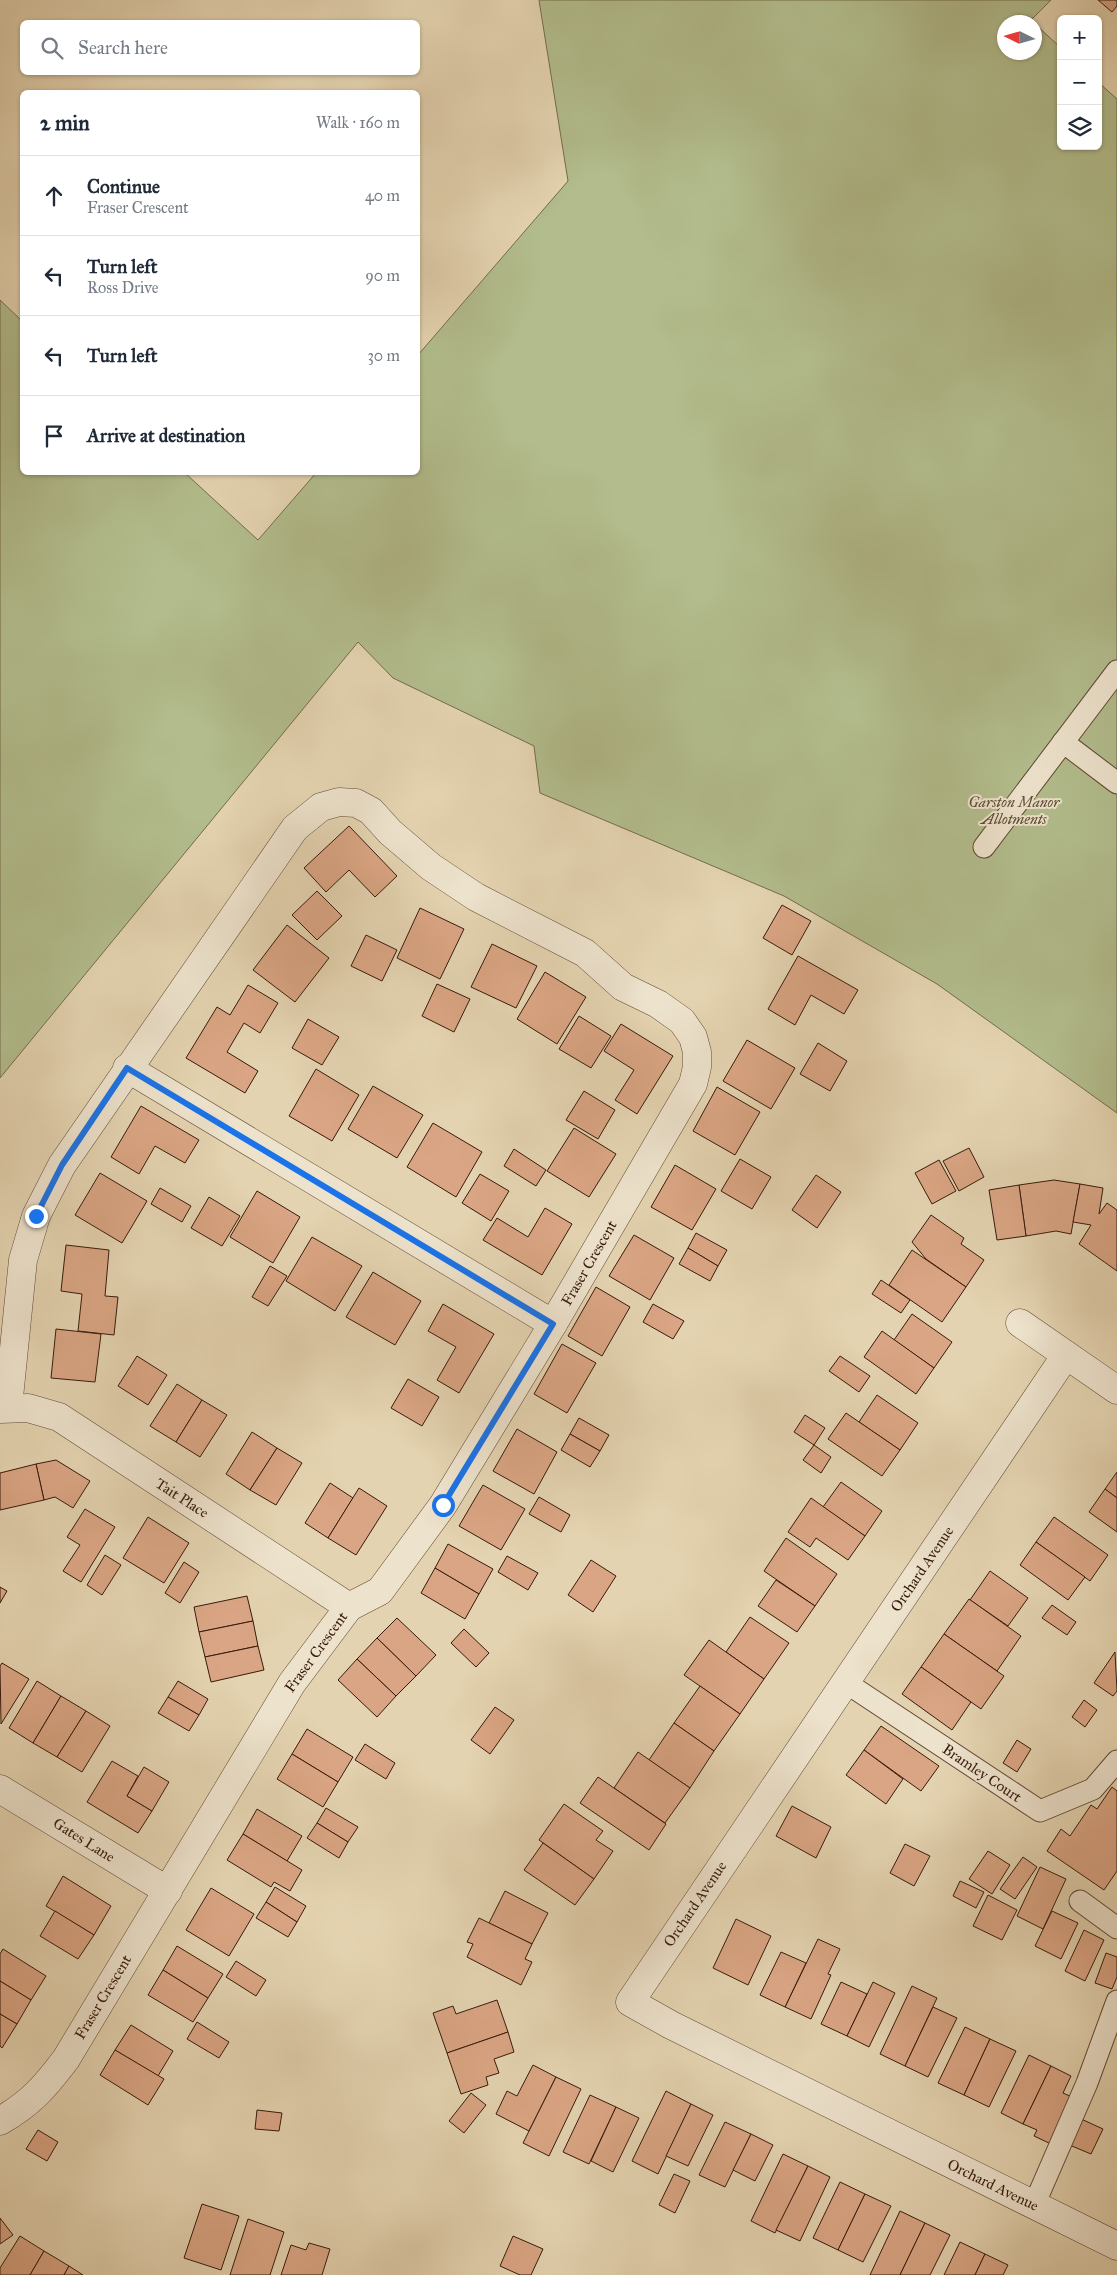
<!DOCTYPE html>
<meta charset="utf-8">
<style>
body{margin:0;font-family:"IM FELL Great Primer",serif;background:#f2f2f3;color:#1f2937}
.controls{position:absolute;right:15px;top:15px;display:grid;overflow:hidden;border-radius:8px;box-shadow:0 1px 4px #0004}
.controls button{width:45px;height:45px;display:grid;place-items:center;padding:0;border:0;border-bottom:1px solid #e0e1e3;background:#fff;color:#1f2937;font:25px sans-serif}
.compass{position:absolute;left:997px;top:15px;width:45px;height:45px;border-radius:50%;background:#fff;box-shadow:0 1px 4px #0004;rotate:275deg}
.stop{position:absolute;width:15px;height:15px;margin:-11px;border:4px solid #1a73e8;border-radius:50%;background:#fff}
.stop.end{background:#1a73e8;border-color:#fff;box-shadow:0 1px 5px #0008}
.list{margin:0;padding:0;list-style:none}
h2{display:flex;justify-content:space-between;align-items:center;height:65px;margin:0;padding:0 20px;font-size:21px}
h2 small{font-size:16px;font-weight:400;color:#747a83}
.list li{display:grid;grid-template-columns:32px 1fr auto;gap:15px;align-items:center;box-sizing:border-box;height:80px;padding:0 20px;border-top:1px solid #e0e1e3}
.list b{display:block;font-size:19px;white-space:nowrap}
.list p{margin:0;font-size:16px;white-space:nowrap;color:#747a83}
.list em{font-size:16px;font-style:normal;color:#747a83}
.icon{flex:none;width:28px;height:28px;fill:none;stroke:currentColor;stroke-width:2;stroke-linecap:round;stroke-linejoin:round}
.map{position:relative;flex:none;width:1117px;height:2275px;overflow:hidden}
.search{position:absolute;background:#fff;box-shadow:0 1px 4px #0004;left:20px;top:20px;width:400px;height:55px;display:flex;align-items:center;gap:12px;box-sizing:border-box;padding:0 18px;border-radius:8px;color:#747a83;font-size:19px}
.panel{position:absolute;background:#fff;box-shadow:0 1px 4px #0004;left:20px;top:90px;width:400px;height:385px;border-radius:8px}
.map>svg:first-child{display:block}
.green{fill:#b2bc8c;stroke:#746b4c}
.building{fill:#daa584;stroke:#371a0b}
.lines{fill:none;stroke-linecap:round;stroke-linejoin:round}
.lane-casing{stroke:#624834;stroke-width:23}
.street-casing{stroke:#624834;stroke-width:29}
.lane{stroke:#ede2cc;stroke-width:21}
.street{stroke:#ede2cc;stroke-width:28}
.route{stroke:#1a73e8;stroke-width:6}
.labels{text-anchor:middle;dominant-baseline:central;stroke-width:4;stroke-linejoin:round;paint-order:stroke}
.park-label{font-size:15px;font-style:italic;fill:#5c4b32;stroke:#ede2cc}
.street-label{font-size:15px;fill:#371a0b;stroke:#ede2cc}
</style>
<div class="map">
<svg width="1117" height="2275" viewBox="0 0 1117 2275">
<rect width="100%" height="100%" fill="#e4d3b0"/>
<filter id="stains"><feTurbulence type="fractalNoise" baseFrequency=".004" numOctaves="4"/><feColorMatrix values="0 0 0 0 .2 0 0 0 0 .09 0 0 0 0 .02 0 0 0 .5 -.17"/></filter>
<radialGradient id="worn" r=".72"><stop offset=".6" stop-color="#630" stop-opacity="0"/><stop offset="1" stop-color="#630" stop-opacity=".3"/></radialGradient>
<polygon class="green" points="539,0 1051,0 1031,20 1033,22 1004,22 1004,52 1034,52 1035,24 1061,48 1061,146 1098,146 1098,82 1117,99 1117,1113 937,984 784,896 540,793 534,746 393,678 358,642 0,1078 0,300 22,321 22,472 185,473 258,540 316,473 418,472 418,355 568,181"/>
<g class="building">
<polygon points="1098,0 1117,0 1117,6 1112,12"/>
<polygon points="349,826 397,876 375,897 349,870 326,892 304,868"/>
<polygon points="317,891 342,916 317,940 292,915"/>
<polygon points="782,905 811,921 792,955 763,938"/>
<polygon points="420,908 464,929 440,979 397,958"/>
<polygon points="287,925 329,958 295,1002 253,970"/>
<polygon points="366,935 397,950 382,981 351,966"/>
<polygon points="492,944 537,966 516,1008 471,987"/>
<polygon points="798,956 858,990 844,1014 811,995 795,1025 768,1009"/>
<polygon points="545,972 586,997 557,1044 517,1019"/>
<polygon points="437,984 470,999 454,1032 422,1016"/>
<polygon points="248,985 278,1003 260,1033 244,1023 227,1052 258,1071 245,1093 186,1058 217,1007 230,1015"/>
<polygon points="579,1016 611,1036 591,1068 559,1049"/>
<polygon points="308,1019 339,1037 322,1065 292,1048"/>
<polygon points="621,1024 673,1056 637,1114 615,1100 634,1070 604,1051"/>
<polygon points="747,1040 795,1068 771,1109 723,1081"/>
<polygon points="818,1043 847,1061 830,1091 800,1074"/>
<polygon points="316,1069 359,1095 332,1141 289,1116"/>
<polygon points="373,1086 423,1115 397,1158 348,1129"/>
<polygon points="717,1087 760,1112 735,1155 693,1131"/>
<polygon points="584,1091 615,1110 598,1139 566,1120"/>
<polygon points="141,1106 199,1140 185,1163 155,1146 139,1174 111,1157"/>
<polygon points="433,1123 482,1152 456,1197 407,1167"/>
<polygon points="574,1128 616,1154 589,1197 547,1171"/>
<polygon points="969,1148 984,1177 959,1191 943,1161"/>
<polygon points="514,1149 546,1170 536,1186 504,1166"/>
<polygon points="740,1159 771,1177 752,1209 721,1191"/>
<polygon points="939,1160 956,1191 932,1204 915,1173"/>
<polygon points="675,1165 716,1189 692,1230 651,1207"/>
<polygon points="100,1173 147,1201 122,1243 75,1215"/>
<polygon points="480,1174 509,1191 491,1221 462,1203"/>
<polygon points="816,1175 841,1192 817,1228 792,1210"/>
<polygon points="1054,1180 1080,1184 1071,1234 1056,1231 1026,1236 1019,1185"/>
<polygon points="1080,1184 1103,1188 1099,1214 1107,1203 1117,1210 1117,1271 1079,1244 1091,1225 1073,1222"/>
<polygon points="1019,1185 1026,1236 997,1240 989,1190"/>
<polygon points="160,1188 191,1206 182,1222 151,1204"/>
<polygon points="257,1191 300,1217 273,1263 230,1237"/>
<polygon points="209,1197 240,1216 222,1246 191,1228"/>
<polygon points="545,1208 572,1224 542,1275 483,1240 497,1218 528,1237"/>
<polygon points="931,1215 964,1238 961,1244 984,1260 966,1287 926,1259 912,1242"/>
<polygon points="696,1233 727,1250 718,1266 688,1248"/>
<polygon points="634,1235 674,1258 650,1300 609,1276"/>
<polygon points="312,1237 362,1266 335,1311 286,1281"/>
<polygon points="66,1245 109,1250 105,1296 118,1297 114,1335 78,1331 82,1294 61,1291"/>
<polygon points="688,1248 718,1266 710,1281 679,1264"/>
<polygon points="912,1250 966,1287 942,1322 889,1285"/>
<polygon points="270,1266 287,1276 268,1306 252,1297"/>
<polygon points="373,1272 421,1301 395,1345 346,1317"/>
<polygon points="881,1280 910,1300 901,1313 872,1294"/>
<polygon points="596,1287 630,1307 602,1356 568,1336"/>
<polygon points="443,1304 494,1334 459,1393 437,1380 456,1347 428,1331"/>
<polygon points="653,1304 684,1321 673,1339 643,1322"/>
<polygon points="912,1314 952,1342 934,1368 894,1340"/>
<polygon points="56,1329 101,1334 95,1382 51,1378"/>
<polygon points="882,1331 934,1368 916,1394 864,1357"/>
<polygon points="562,1344 596,1363 567,1413 534,1394"/>
<polygon points="137,1356 167,1375 148,1405 118,1386"/>
<polygon points="840,1356 870,1376 859,1392 829,1371"/>
<polygon points="408,1379 439,1397 422,1426 391,1408"/>
<polygon points="177,1384 202,1400 176,1442 150,1426"/>
<polygon points="877,1395 918,1423 900,1450 859,1422"/>
<polygon points="202,1400 227,1415 200,1457 176,1442"/>
<polygon points="846,1413 900,1450 882,1476 828,1439"/>
<polygon points="805,1415 825,1428 814,1445 794,1432"/>
<polygon points="579,1418 609,1435 600,1451 570,1434"/>
<polygon points="517,1429 557,1452 534,1494 493,1471"/>
<polygon points="252,1432 277,1448 250,1490 226,1474"/>
<polygon points="570,1434 600,1451 590,1467 561,1450"/>
<polygon points="814,1445 831,1457 821,1473 803,1460"/>
<polygon points="277,1448 302,1463 276,1505 250,1490"/>
<polygon points="56,1460 90,1481 73,1508 55,1497 44,1500 36,1464"/>
<polygon points="36,1464 44,1500 0,1510 0,1473"/>
<polygon points="1117,1472 1117,1498 1105,1489"/>
<polygon points="841,1482 882,1511 865,1536 823,1507"/>
<polygon points="330,1483 353,1498 328,1538 305,1523"/>
<polygon points="483,1485 525,1509 501,1550 459,1526"/>
<polygon points="359,1488 387,1506 356,1555 328,1538"/>
<polygon points="1105,1489 1117,1498 1117,1532 1089,1512"/>
<polygon points="539,1497 570,1515 561,1532 529,1514"/>
<polygon points="811,1498 865,1536 848,1560 816,1538 810,1547 788,1532"/>
<polygon points="85,1509 115,1527 81,1582 63,1571 80,1545 67,1537"/>
<polygon points="148,1517 189,1543 164,1583 123,1558"/>
<polygon points="1054,1517 1108,1555 1090,1581 1036,1542"/>
<polygon points="786,1538 837,1574 815,1606 764,1571"/>
<polygon points="1036,1542 1085,1577 1068,1600 1020,1565"/>
<polygon points="448,1544 493,1569 479,1594 435,1568"/>
<polygon points="105,1555 121,1565 102,1595 87,1585"/>
<polygon points="507,1556 538,1573 528,1590 498,1572"/>
<polygon points="591,1560 616,1576 593,1612 568,1595"/>
<polygon points="184,1562 199,1572 180,1603 165,1593"/>
<polygon points="435,1568 479,1594 465,1619 421,1593"/>
<polygon points="990,1571 1028,1598 1008,1626 970,1600"/>
<polygon points="776,1580 815,1606 797,1632 758,1606"/>
<polygon points="0,1587 7,1591 0,1603"/>
<polygon points="247,1596 253,1621 199,1632 194,1607"/>
<polygon points="969,1599 1021,1636 997,1671 944,1634"/>
<polygon points="1052,1605 1076,1622 1067,1635 1042,1618"/>
<polygon points="750,1617 789,1643 764,1679 726,1652"/>
<polygon points="397,1618 436,1655 416,1676 377,1638"/>
<polygon points="253,1621 258,1646 205,1657 199,1632"/>
<polygon points="464,1629 489,1653 476,1667 451,1643"/>
<polygon points="944,1634 1004,1676 981,1709 921,1667"/>
<polygon points="377,1638 416,1676 396,1696 357,1659"/>
<polygon points="709,1640 764,1679 740,1714 684,1675"/>
<polygon points="258,1646 264,1670 211,1682 205,1657"/>
<polygon points="1115,1652 1117,1691 1113,1696 1094,1683"/>
<polygon points="357,1659 396,1696 377,1717 338,1680"/>
<polygon points="2,1663 29,1679 1,1724 0,1666"/>
<polygon points="921,1667 971,1702 952,1730 902,1694"/>
<polygon points="37,1681 61,1696 33,1743 9,1728"/>
<polygon points="178,1681 208,1699 199,1715 168,1697"/>
<polygon points="700,1686 740,1714 714,1751 674,1723"/>
<polygon points="61,1696 86,1711 57,1757 33,1743"/>
<polygon points="168,1697 199,1715 189,1731 158,1713"/>
<polygon points="1084,1700 1097,1710 1085,1727 1072,1717"/>
<polygon points="495,1707 514,1720 490,1754 471,1740"/>
<polygon points="86,1711 110,1726 82,1772 57,1757"/>
<polygon points="674,1723 714,1751 690,1788 649,1760"/>
<polygon points="881,1726 939,1766 921,1791 864,1750"/>
<polygon points="307,1729 353,1757 338,1782 292,1754"/>
<polygon points="1017,1740 1031,1749 1017,1772 1003,1763"/>
<polygon points="365,1744 395,1763 386,1779 355,1760"/>
<polygon points="864,1750 903,1779 886,1804 846,1775"/>
<polygon points="638,1752 690,1788 665,1823 614,1788"/>
<polygon points="292,1754 338,1782 323,1807 277,1779"/>
<polygon points="112,1761 138,1776 127,1796 152,1811 138,1833 87,1802"/>
<polygon points="144,1767 169,1782 152,1811 127,1796"/>
<polygon points="598,1777 666,1824 649,1850 580,1803"/>
<polygon points="1112,1787 1117,1791 1117,1871 1104,1890 1047,1851 1061,1829 1070,1836 1091,1805 1097,1809"/>
<polygon points="564,1804 603,1831 596,1840 613,1851 594,1879 539,1840"/>
<polygon points="792,1806 831,1827 816,1858 776,1836"/>
<polygon points="326,1808 358,1827 348,1842 317,1823"/>
<polygon points="257,1809 302,1836 287,1861 243,1834"/>
<polygon points="317,1823 348,1842 339,1858 307,1838"/>
<polygon points="243,1834 302,1870 290,1891 274,1882 271,1887 227,1860"/>
<polygon points="543,1843 594,1879 575,1905 524,1870"/>
<polygon points="905,1844 930,1856 914,1886 890,1873"/>
<polygon points="988,1851 1010,1865 992,1894 969,1879"/>
<polygon points="1023,1857 1037,1867 1015,1899 1000,1889"/>
<polygon points="1040,1867 1066,1879 1043,1929 1017,1916"/>
<polygon points="63,1876 111,1906 94,1935 46,1906"/>
<polygon points="960,1881 984,1892 976,1908 953,1896"/>
<polygon points="275,1887 306,1906 297,1922 266,1902"/>
<polygon points="211,1888 254,1914 229,1956 186,1930"/>
<polygon points="505,1891 548,1913 532,1944 489,1923"/>
<polygon points="988,1895 1017,1910 1002,1940 973,1926"/>
<polygon points="266,1902 297,1922 288,1937 256,1918"/>
<polygon points="55,1911 94,1935 78,1959 40,1936"/>
<polygon points="1052,1911 1078,1923 1061,1959 1035,1946"/>
<polygon points="479,1918 532,1944 525,1959 532,1962 521,1985 467,1957 473,1944 467,1942"/>
<polygon points="736,1919 771,1936 748,1985 713,1968"/>
<polygon points="1084,1930 1104,1940 1085,1981 1065,1971"/>
<polygon points="818,1939 840,1949 828,1974 831,1975 811,2019 785,2007"/>
<polygon points="177,1946 223,1974 208,1998 163,1970"/>
<polygon points="3,1949 46,1976 31,2000 0,1981 0,1954"/>
<polygon points="781,1952 806,1963 785,2007 760,1995"/>
<polygon points="1106,1953 1117,1957 1117,1977 1112,1989 1095,1983"/>
<polygon points="236,1961 266,1980 256,1996 226,1977"/>
<polygon points="163,1970 208,1998 193,2022 148,1995"/>
<polygon points="0,1981 31,2000 17,2024 0,2014"/>
<polygon points="841,1982 867,1994 847,2036 821,2024"/>
<polygon points="873,1982 895,1993 869,2047 847,2036"/>
<polygon points="912,1986 937,1998 905,2066 880,2054"/>
<polygon points="497,2000 508,2032 447,2053 433,2013 453,2006 456,2014"/>
<polygon points="933,2007 957,2018 928,2077 905,2066"/>
<polygon points="0,2014 17,2024 2,2048 0,2046"/>
<polygon points="197,2022 229,2042 219,2058 187,2039"/>
<polygon points="131,2025 173,2051 158,2076 115,2050"/>
<polygon points="965,2027 990,2039 964,2095 938,2083"/>
<polygon points="508,2032 514,2052 494,2059 499,2073 486,2077 488,2085 461,2094 447,2053"/>
<polygon points="990,2039 1016,2051 989,2107 964,2095"/>
<polygon points="115,2050 164,2079 148,2105 100,2075"/>
<polygon points="1029,2055 1051,2066 1023,2124 1001,2113"/>
<polygon points="533,2065 556,2077 529,2131 496,2114 507,2091 517,2096"/>
<polygon points="1051,2066 1071,2076 1063,2093 1072,2097 1051,2144 1034,2136 1037,2130 1023,2124"/>
<polygon points="556,2077 581,2089 549,2156 523,2143"/>
<polygon points="666,2091 691,2104 658,2174 632,2161"/>
<polygon points="471,2093 486,2105 464,2133 449,2121"/>
<polygon points="590,2095 616,2107 589,2164 563,2152"/>
<polygon points="691,2104 713,2115 688,2166 666,2156"/>
<polygon points="616,2107 639,2118 613,2172 591,2161"/>
<polygon points="257,2110 282,2113 279,2131 255,2129"/>
<polygon points="1079,2118 1103,2129 1091,2154 1067,2144"/>
<polygon points="725,2122 751,2134 725,2187 699,2175"/>
<polygon points="38,2130 58,2142 47,2161 26,2149"/>
<polygon points="751,2134 773,2145 755,2181 733,2170"/>
<polygon points="783,2154 808,2166 775,2233 751,2221"/>
<polygon points="808,2166 830,2177 800,2241 776,2230"/>
<polygon points="674,2174 690,2181 675,2213 659,2205"/>
<polygon points="840,2182 865,2194 838,2250 813,2238"/>
<polygon points="865,2194 891,2206 863,2262 838,2250"/>
<polygon points="202,2204 239,2216 221,2270 184,2258"/>
<polygon points="900,2211 925,2223 900,2275 870,2275"/>
<polygon points="0,2218 13,2235 0,2244"/>
<polygon points="248,2219 284,2232 270,2275 230,2275"/>
<polygon points="925,2223 950,2235 930,2275 900,2275"/>
<polygon points="20,2236 44,2251 30,2275 0,2275 0,2268"/>
<polygon points="513,2236 543,2249 531,2275 520,2275 500,2266"/>
<polygon points="960,2242 985,2254 975,2275 944,2275"/>
<polygon points="309,2243 330,2249 322,2275 281,2275 291,2245 306,2250"/>
<polygon points="44,2251 69,2266 64,2275 30,2275"/>
<polygon points="985,2254 1008,2265 1003,2275 975,2275"/>
<polygon points="69,2266 83,2275 64,2275"/>
</g>
<g class="lines">
<defs>
<g id="lane">
<polyline points="1063,742 1117,783"/>
<polyline points="984,847 1117,671"/>
<polyline points="845,1682 1040,1811 1093,1789 1117,1761"/>
<polyline points="1080,1901 1117,1928"/>
<polyline points="1034,2205 1087,2083 1117,2001"/>
</g>
<g id="street">
<polyline points="127,1068 553,1324"/>
<polyline points="1020,1323 1117,1390"/>
<polyline points="1066,1355 630,2002 671,2025 1117,2246"/>
<polyline points="0,1409 28,1408 59,1417 349,1607"/>
<polyline points="0,1789 168,1891"/>
<path d="M0 2121C31 2103 44 2088 66 2059L292 1683 349 1607 380 1591 443 1505 553 1324 693 1084 697 1067V1052L693 1037 682 1021 658 1004 623 987 585 953 476 897 431 867 390 832 371 811 356 803 339 802 321 807 295 828 62 1165 36 1216 23 1260 8 1407"/>
</g>
</defs>
<use href="#lane" class="lane-casing"/>
<use href="#street" class="street-casing"/>
<use href="#lane" class="lane"/>
<use href="#street" class="street"/>
</g>
<g class="lines">
<polyline class="route" points="36,1216 62,1165 127,1068 553,1324 443,1505"/>
</g>
<g class="labels">
<g class="park-label">
<text x="1014" y="802">Garston Manor<tspan x="1014" dy="17">Allotments</tspan></text>
</g>
<g class="street-label">
<text transform="translate(589 1263) rotate(-60)">Fraser Crescent</text>
<text transform="translate(182 1498) rotate(33)">Tait Place</text>
<text transform="translate(922 1569) rotate(-56)">Orchard Avenue</text>
<text transform="translate(316 1652) rotate(-54)">Fraser Crescent</text>
<text transform="translate(982 1773) rotate(34)">Bramley Court</text>
<text transform="translate(84 1840) rotate(32)">Gates Lane</text>
<text transform="translate(695 1904) rotate(-56)">Orchard Avenue</text>
<text transform="translate(103 1997) rotate(-59)">Fraser Crescent</text>
<text transform="translate(993 2185) rotate(26)">Orchard Avenue</text>
</g>
</g>
<rect width="100%" height="100%" filter="url(#stains)"/>
<rect width="100%" height="100%" fill="url(#worn)"/>
</svg>
<div class="controls">
<button>+</button>
<button>−</button>
<button><svg class="icon" aria-label="layers" viewBox="0 0 24 24"><path d="M12 4l9 5-9 5-9-5zM3 14l9 5 9-5"/></svg></button>
</div>
<svg class="compass" viewBox="-18 -18 36 36"><path d="M0-13l5 13h-10z" fill="#e53935"/><path d="M0 13l5-13h-10z" fill="#747a83"/></svg>
<div class="stop" style="left:443px;top:1505px"></div>
<div class="stop end" style="left:36px;top:1216px"></div>
<div class="search"><svg class="icon" aria-label="search" viewBox="0 0 24 24"><circle cx="10" cy="10" r="6"/><path d="M15 15l6 6"/></svg>Search here</div>
<section class="panel">
<h2>2 min<small>Walk · 160 m</small></h2>
<ul class="list">
<li><svg class="icon" aria-label="ahead" viewBox="0 0 24 24"><path d="M12 20V5M6 11l6-6 6 6"/></svg><div><b>Continue</b><p>Fraser Crescent</p></div><em>40 m</em></li>
<li><svg class="icon" aria-label="left" viewBox="0 0 24 24"><path d="M17 20v-9H6M10 6l-5 5 5 5"/></svg><div><b>Turn left</b><p>Ross Drive</p></div><em>90 m</em></li>
<li><svg class="icon" aria-label="left" viewBox="0 0 24 24"><path d="M17 20v-9H6M10 6l-5 5 5 5"/></svg><div><b>Turn left</b></div><em>30 m</em></li>
<li><svg class="icon" aria-label="arrive" viewBox="0 0 24 24"><path d="M6 21V4h12l-3 4 3 4H6"/></svg><div><b>Arrive at destination</b></div></li>
</ul>
</section>
</div>
